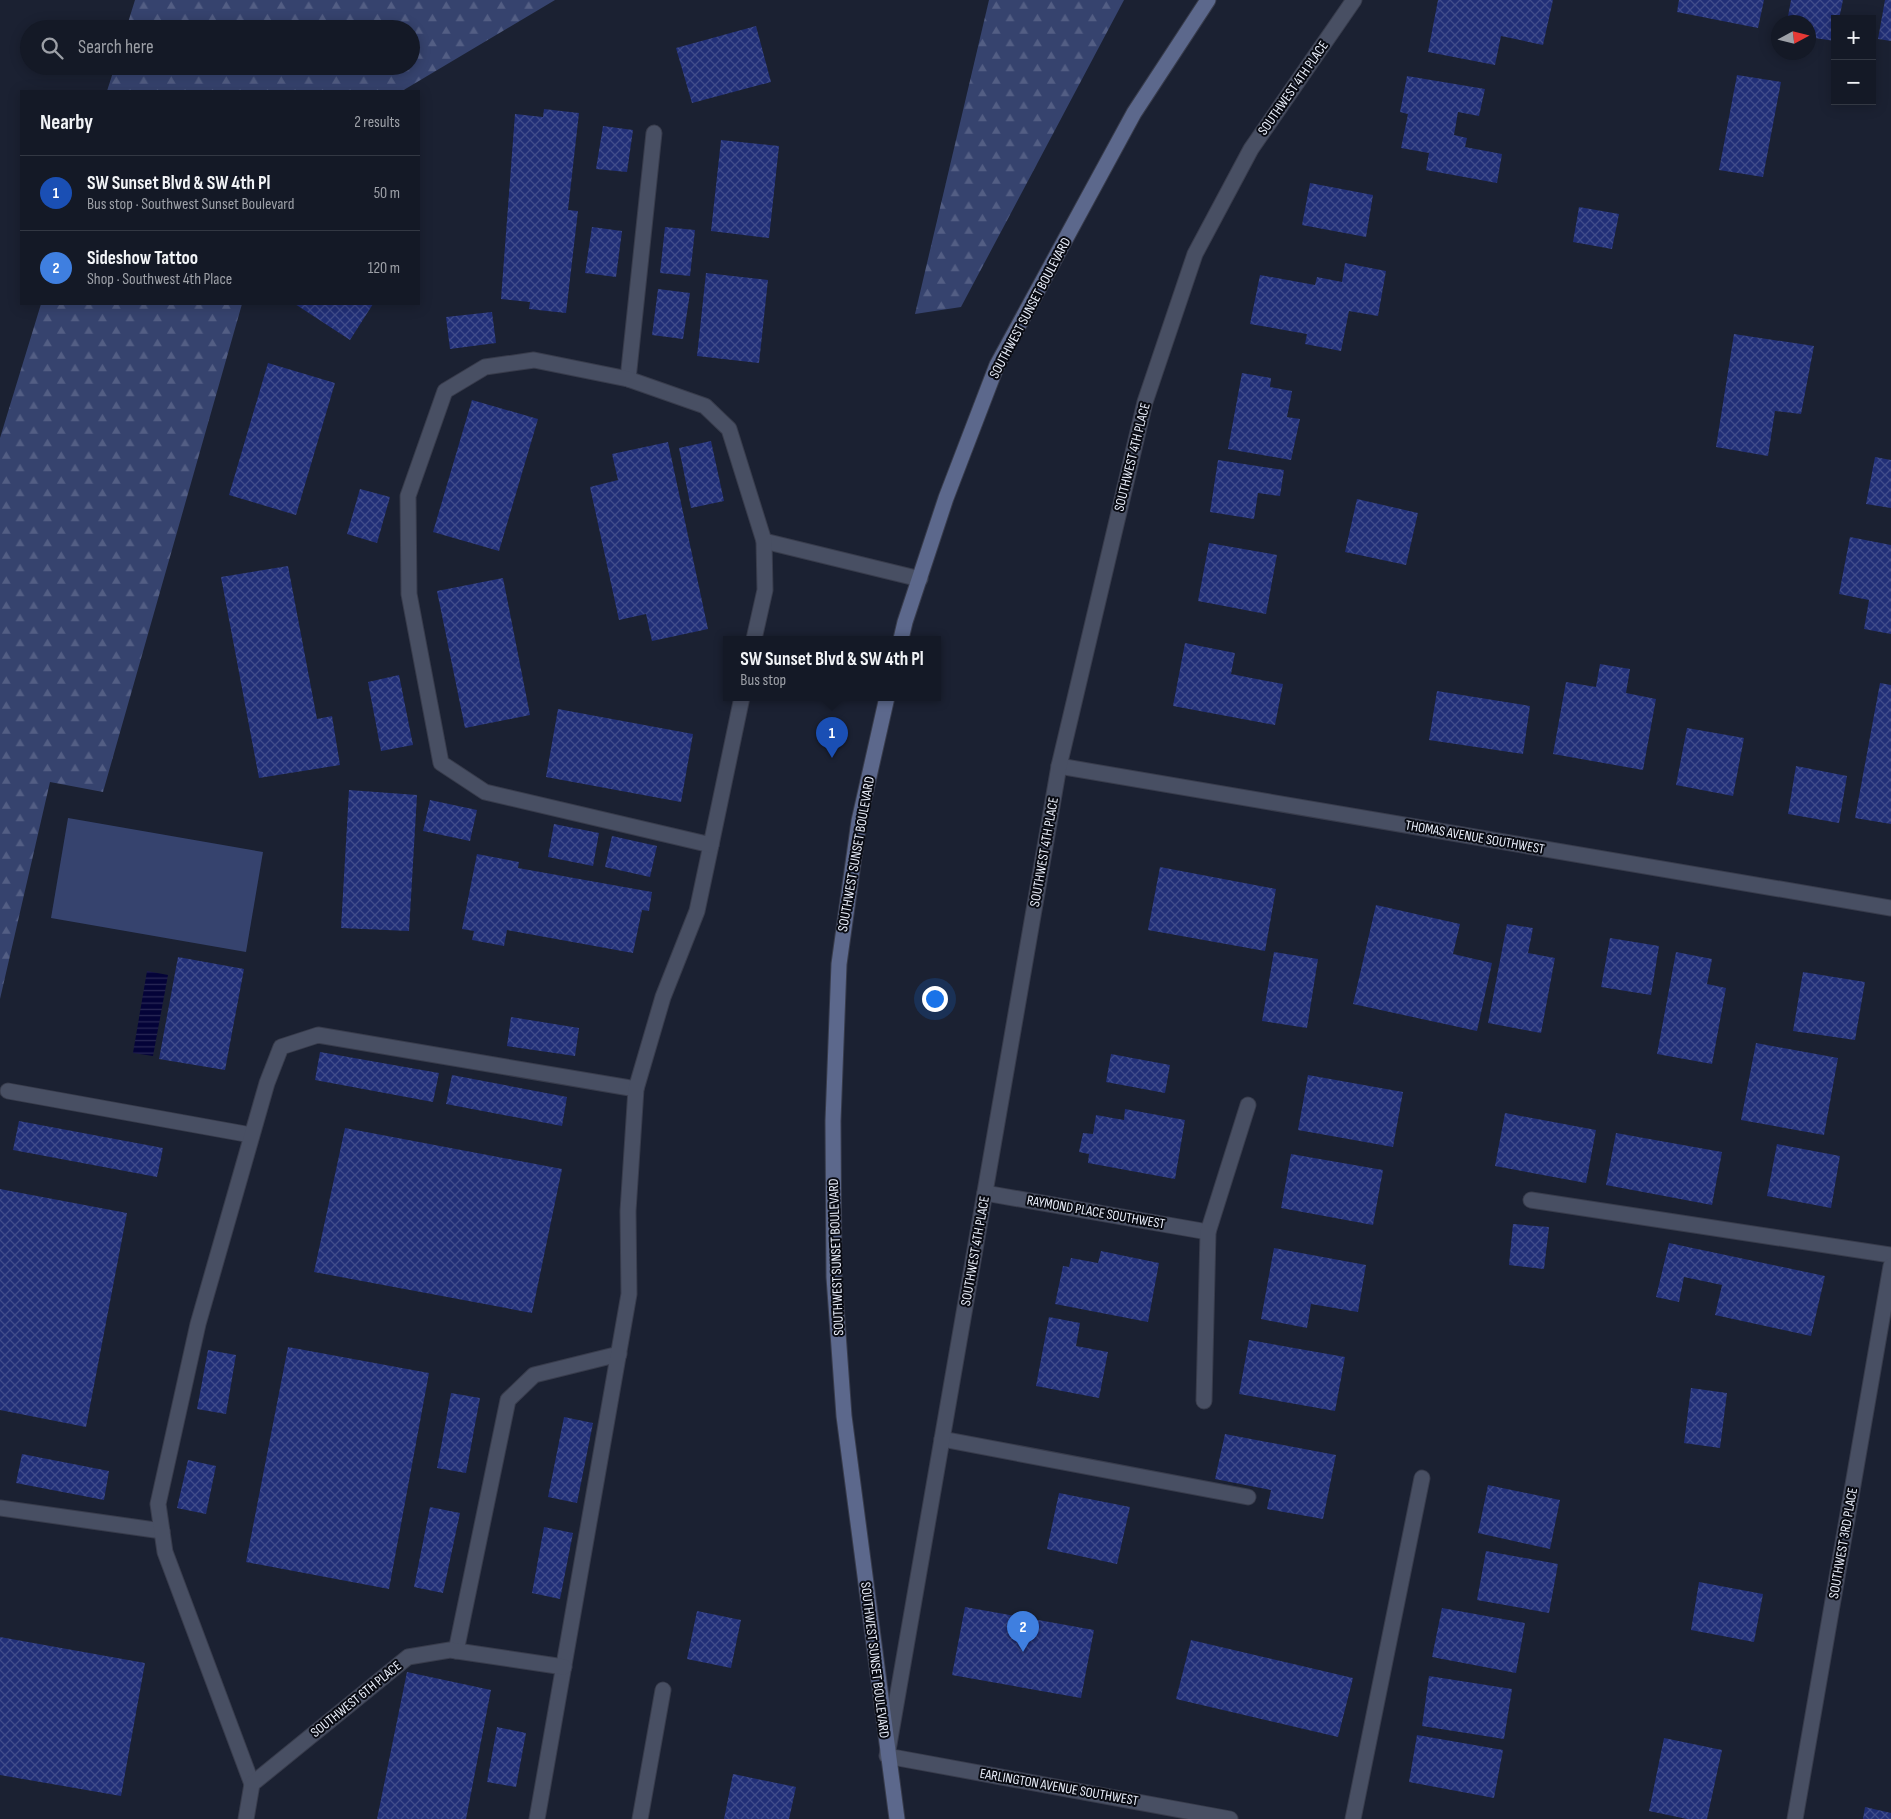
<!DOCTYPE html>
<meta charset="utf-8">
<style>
body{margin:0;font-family:"Sofia Sans Condensed",sans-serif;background:#1d222e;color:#f1f3f6}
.controls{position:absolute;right:15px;top:15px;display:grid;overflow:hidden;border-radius:0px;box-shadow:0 2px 12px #0003}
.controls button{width:45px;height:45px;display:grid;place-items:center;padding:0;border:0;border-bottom:1px solid #333843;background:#141926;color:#f1f3f6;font:25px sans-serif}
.compass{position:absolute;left:1771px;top:15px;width:45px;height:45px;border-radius:50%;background:#141926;box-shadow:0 2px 12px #0003;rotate:83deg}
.you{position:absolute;left:934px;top:998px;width:18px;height:18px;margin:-12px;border:4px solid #fff;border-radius:50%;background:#1a73e8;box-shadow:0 0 0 8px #1a73e833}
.badge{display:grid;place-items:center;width:32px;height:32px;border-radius:50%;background:#1a73e8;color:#fff;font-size:16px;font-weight:700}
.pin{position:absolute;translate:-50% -41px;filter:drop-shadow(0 1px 2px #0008)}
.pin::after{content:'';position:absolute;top:26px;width:18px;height:15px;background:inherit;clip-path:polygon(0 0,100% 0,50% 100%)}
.popup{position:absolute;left:723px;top:636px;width:218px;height:65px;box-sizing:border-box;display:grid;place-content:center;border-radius:0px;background:#141926;filter:drop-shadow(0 1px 4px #0005);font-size:16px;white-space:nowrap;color:#9da0a7}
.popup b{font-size:19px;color:#f1f3f6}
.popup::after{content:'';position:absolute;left:50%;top:100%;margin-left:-10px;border:10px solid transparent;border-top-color:#141926}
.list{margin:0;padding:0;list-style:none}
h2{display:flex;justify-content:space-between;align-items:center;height:65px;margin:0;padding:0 20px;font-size:21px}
h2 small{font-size:16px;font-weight:400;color:#9da0a7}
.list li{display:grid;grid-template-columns:32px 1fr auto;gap:15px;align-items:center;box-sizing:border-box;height:75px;padding:0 20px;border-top:1px solid #333843}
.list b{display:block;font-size:19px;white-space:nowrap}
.list p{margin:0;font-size:16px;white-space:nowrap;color:#9da0a7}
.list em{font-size:16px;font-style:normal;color:#9da0a7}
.icon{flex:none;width:28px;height:28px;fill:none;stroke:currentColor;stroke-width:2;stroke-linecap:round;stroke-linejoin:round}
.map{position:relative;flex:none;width:1891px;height:1819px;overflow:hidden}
.search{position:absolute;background:#141926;box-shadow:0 2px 12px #0003;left:20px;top:20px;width:400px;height:55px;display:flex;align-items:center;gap:12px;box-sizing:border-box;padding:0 18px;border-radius:28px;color:#9da0a7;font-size:19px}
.panel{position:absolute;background:#141926;box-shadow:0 2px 12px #0003;left:20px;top:90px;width:400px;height:215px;border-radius:0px}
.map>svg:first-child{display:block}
.forest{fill:url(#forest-firs)}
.garden{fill:#36436e}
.water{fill:url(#water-rules)}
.building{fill:url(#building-cross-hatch)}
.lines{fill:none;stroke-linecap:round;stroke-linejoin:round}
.lane-casing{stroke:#383c4c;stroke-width:17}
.street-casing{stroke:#383c4c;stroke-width:17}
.secondary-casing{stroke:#383c4c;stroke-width:17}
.lane{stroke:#484f63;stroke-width:15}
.street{stroke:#484f63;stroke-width:15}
.secondary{stroke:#5c688c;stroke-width:15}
.labels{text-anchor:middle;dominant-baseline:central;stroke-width:4;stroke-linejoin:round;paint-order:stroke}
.street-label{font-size:14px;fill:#eaeffb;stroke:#090b13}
</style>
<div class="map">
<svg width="1891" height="1819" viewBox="0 0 1891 1819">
<defs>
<pattern id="forest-firs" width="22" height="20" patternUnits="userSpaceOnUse" patternTransform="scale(1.25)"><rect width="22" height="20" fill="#36436e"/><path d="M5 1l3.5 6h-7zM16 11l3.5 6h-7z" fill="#535e84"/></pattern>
<pattern id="water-rules" width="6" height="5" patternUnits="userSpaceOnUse" patternTransform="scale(1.25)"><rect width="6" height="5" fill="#040338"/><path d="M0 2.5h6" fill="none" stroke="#292856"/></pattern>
<pattern id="building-cross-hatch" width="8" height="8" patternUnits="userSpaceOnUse" patternTransform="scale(1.25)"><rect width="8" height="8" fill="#212f77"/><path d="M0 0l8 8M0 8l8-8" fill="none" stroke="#414d8b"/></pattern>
</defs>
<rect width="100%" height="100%" fill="#1b2132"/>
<g class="forest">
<polygon points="135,0 555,0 402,91 107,91 115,66 411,66 411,29 126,29"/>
<polygon points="989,0 1124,0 961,307 915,314"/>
<polygon points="41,304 242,304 103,792 50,782 0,999 0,438"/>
</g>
<polygon class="garden" points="68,818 263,852 246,952 51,918"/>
<polygon class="water" points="147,971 168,975 153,1056 133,1053"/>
<g class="building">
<polygon points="1438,0 1553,0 1543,45 1501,36 1495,65 1428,52"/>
<polygon points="1679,0 1764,0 1758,28 1677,12"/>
<polygon points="1791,0 1843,0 1839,19 1835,19 1835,41 1808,37 1808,22 1787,22"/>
<polygon points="1885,0 1891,0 1891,41 1878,39"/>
<polygon points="756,26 771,82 692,103 676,48"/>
<polygon points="1737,75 1781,82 1763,177 1719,170"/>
<polygon points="1407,76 1485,89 1479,116 1458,112 1454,135 1467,138 1465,147 1502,154 1497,183 1426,170 1429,153 1401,148 1408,114 1400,112"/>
<polygon points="544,109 579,113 568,210 578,211 566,313 529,309 530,302 501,299 515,114 543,117"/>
<polygon points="603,126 633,130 627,172 596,169"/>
<polygon points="721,140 779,146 769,238 711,231"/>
<polygon points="1310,183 1373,195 1366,237 1302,225"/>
<polygon points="1579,207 1619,214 1612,249 1573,242"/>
<polygon points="592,227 622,231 616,277 585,273"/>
<polygon points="665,227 695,230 690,276 660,273"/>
<polygon points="1345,263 1386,271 1378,316 1349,311 1341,351 1305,344 1307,334 1250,324 1260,275 1315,285 1317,277 1342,282"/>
<polygon points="706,273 768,280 759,363 697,356"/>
<polygon points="658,289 690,293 683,339 652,335"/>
<polygon points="295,304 373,304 350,340"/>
<polygon points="492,312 496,343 450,349 446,317"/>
<polygon points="1734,334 1814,346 1801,414 1775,411 1768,456 1716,447"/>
<polygon points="268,363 335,383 296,515 229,495"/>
<polygon points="1242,373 1271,378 1270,387 1292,391 1287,417 1300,419 1291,460 1228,449"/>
<polygon points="472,400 538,419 499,551 433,532"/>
<polygon points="711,441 724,501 691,508 679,448"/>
<polygon points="668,442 708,629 652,641 646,614 619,620 590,487 618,480 612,454"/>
<polygon points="1875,457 1891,460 1891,508 1866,504"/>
<polygon points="1218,460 1284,470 1280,496 1258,493 1254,519 1210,512"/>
<polygon points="360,489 390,497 377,543 347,534"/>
<polygon points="1357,499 1418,513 1406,565 1345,552"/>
<polygon points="1850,537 1891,545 1891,634 1864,629 1869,600 1839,594"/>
<polygon points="1209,543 1277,555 1266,614 1198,601"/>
<polygon points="288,566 317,719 332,716 340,765 259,778 221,577"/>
<polygon points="503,578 530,715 465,728 437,591"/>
<polygon points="1185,643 1235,653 1231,674 1283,684 1275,725 1173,706"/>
<polygon points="1600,664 1630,669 1626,693 1656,699 1643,770 1553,754 1566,682 1596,687"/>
<polygon points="399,675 413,745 381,751 368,682"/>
<polygon points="1880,683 1891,685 1891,824 1855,818"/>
<polygon points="1437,691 1530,706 1523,754 1429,740"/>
<polygon points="558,709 693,734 681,802 546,777"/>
<polygon points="1687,728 1744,738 1733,796 1676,785"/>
<polygon points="1796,766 1847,776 1839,823 1788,814"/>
<polygon points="349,790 417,795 409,931 341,928"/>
<polygon points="430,800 477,810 470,841 423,831"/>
<polygon points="554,824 599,833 593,866 548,857"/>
<polygon points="612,836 657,846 650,877 605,867"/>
<polygon points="477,854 519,862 518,868 652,892 649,911 642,910 633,953 507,930 504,946 472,940 474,931 462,929"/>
<polygon points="1160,867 1276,889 1265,951 1148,930"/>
<polygon points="1376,905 1460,924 1453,954 1492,963 1477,1031 1353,1004"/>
<polygon points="1507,924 1533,928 1528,953 1555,958 1541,1033 1488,1023"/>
<polygon points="1610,938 1659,946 1651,995 1601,987"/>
<polygon points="1274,952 1318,959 1307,1028 1262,1021"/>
<polygon points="1676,952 1712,959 1707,984 1726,988 1712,1064 1657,1054"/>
<polygon points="178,957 244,969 225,1070 159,1059"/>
<polygon points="1803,972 1865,982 1855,1040 1793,1031"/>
<polygon points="511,1017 579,1028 575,1056 507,1046"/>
<polygon points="1756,1043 1838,1058 1824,1135 1741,1120"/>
<polygon points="320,1052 439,1073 433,1102 315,1080"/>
<polygon points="1111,1054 1170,1065 1165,1093 1106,1082"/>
<polygon points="452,1075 567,1097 562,1126 446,1104"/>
<polygon points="1308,1075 1403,1092 1393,1147 1298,1130"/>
<polygon points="1125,1109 1185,1120 1175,1179 1088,1163 1089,1154 1079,1152 1083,1133 1093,1134 1096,1115 1124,1120"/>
<polygon points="1505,1113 1596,1130 1586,1183 1495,1166"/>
<polygon points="19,1121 163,1148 157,1177 13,1150"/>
<polygon points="345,1128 562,1169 532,1313 314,1272"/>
<polygon points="1616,1133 1722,1152 1712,1205 1606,1185"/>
<polygon points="1777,1144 1840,1156 1831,1208 1767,1196"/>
<polygon points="1291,1154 1383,1170 1373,1225 1281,1208"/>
<polygon points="0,1189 127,1213 86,1427 0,1410"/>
<polygon points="1513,1224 1549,1227 1544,1269 1509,1265"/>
<polygon points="1669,1243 1825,1276 1811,1336 1715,1315 1722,1285 1684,1277 1679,1302 1656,1297"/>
<polygon points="1274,1248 1366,1265 1358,1312 1311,1304 1307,1328 1261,1319"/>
<polygon points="1101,1251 1159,1263 1148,1322 1055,1304 1063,1266 1069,1267 1071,1258 1098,1263"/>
<polygon points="1049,1317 1080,1323 1076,1346 1108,1352 1099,1398 1036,1386"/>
<polygon points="1249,1340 1345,1357 1335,1411 1239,1394"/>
<polygon points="288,1347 429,1373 389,1589 246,1562"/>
<polygon points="208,1350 236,1355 226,1414 197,1409"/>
<polygon points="1691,1388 1727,1393 1720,1448 1684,1443"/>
<polygon points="451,1393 480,1398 466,1473 437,1468"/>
<polygon points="564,1417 593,1423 577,1503 548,1497"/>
<polygon points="1225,1434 1336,1455 1323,1519 1267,1509 1271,1490 1215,1479"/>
<polygon points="22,1454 109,1471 104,1500 16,1483"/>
<polygon points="188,1460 216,1466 206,1514 177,1508"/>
<polygon points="1488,1485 1560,1500 1550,1549 1478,1533"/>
<polygon points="1059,1493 1130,1507 1117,1564 1047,1549"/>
<polygon points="430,1507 460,1513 443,1593 414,1587"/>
<polygon points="544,1527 573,1533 560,1599 532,1593"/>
<polygon points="1486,1551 1558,1564 1549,1613 1477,1600"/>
<polygon points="1699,1582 1763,1594 1754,1642 1691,1630"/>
<polygon points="965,1607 1094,1630 1081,1698 952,1675"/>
<polygon points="1442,1608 1525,1623 1516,1673 1432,1657"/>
<polygon points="697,1611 741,1620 731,1668 687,1659"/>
<polygon points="0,1637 145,1663 121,1796 0,1775"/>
<polygon points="1191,1640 1353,1678 1338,1737 1176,1699"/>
<polygon points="407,1672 491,1690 466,1819 377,1819"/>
<polygon points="1429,1676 1512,1689 1504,1739 1422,1726"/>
<polygon points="497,1727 526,1733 516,1787 487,1782"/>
<polygon points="1417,1735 1503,1750 1494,1798 1409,1782"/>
<polygon points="1664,1738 1722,1750 1707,1819 1687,1819 1649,1811"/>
<polygon points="733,1774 796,1787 789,1819 724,1819"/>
<polygon points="1865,1807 1891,1813 1891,1819 1863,1819"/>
</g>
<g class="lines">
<defs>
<g id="lane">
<polyline points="628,379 654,133"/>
<polyline points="8,1091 251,1135"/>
<polyline points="1531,1200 1891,1255"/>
<polyline points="942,1439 1248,1497"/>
<polyline points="0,1508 162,1531"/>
<polyline points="456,1651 508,1400 534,1375 619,1354"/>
<polyline points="252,1784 165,1552 158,1504 198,1324 267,1083 281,1047 318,1035 636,1089"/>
<polyline points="537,1819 629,1294 628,1211 636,1089 663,997 697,911 711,845"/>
<polyline points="640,1819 663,1690"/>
</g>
<g id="street">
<polyline points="764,541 920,579"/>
<polyline points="742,697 711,845 485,792 441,763 409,594 408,496 445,391 485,367 534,360 628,379 705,406 729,429 764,541 765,590 754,639"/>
<polyline points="1059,766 1891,908"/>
<polyline points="985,1193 1208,1232"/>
<polyline points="1204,1401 1208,1232 1248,1105"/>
<polyline points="246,1819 252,1784 408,1657 450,1650 564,1667"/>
<polyline points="1230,1819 887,1756 1059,766 1145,402 1195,254 1251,149 1354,0"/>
<polyline points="1353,1819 1422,1478"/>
<polyline points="1795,1819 1891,1266"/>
</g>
<g id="secondary">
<polyline points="901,639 905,622 946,498 997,365 1134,113 1208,0"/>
<polyline points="887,697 859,821 839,964 833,1121 834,1277 844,1416 897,1819"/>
</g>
</defs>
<use href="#lane" class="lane-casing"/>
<use href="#street" class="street-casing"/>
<use href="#secondary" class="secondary-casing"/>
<use href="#lane" class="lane"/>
<use href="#street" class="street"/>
<use href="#secondary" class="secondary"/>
</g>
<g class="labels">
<g class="street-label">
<text transform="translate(1293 88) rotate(-55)">SOUTHWEST 4TH PLACE</text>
<text transform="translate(1030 308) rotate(-62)">SOUTHWEST SUNSET BOULEVARD</text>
<text transform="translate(1132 457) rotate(-76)">SOUTHWEST 4TH PLACE</text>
<text transform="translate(1475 837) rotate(10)">THOMAS AVENUE SOUTHWEST</text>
<text transform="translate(1044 852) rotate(-80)">SOUTHWEST 4TH PLACE</text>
<text transform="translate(856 854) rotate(-80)">SOUTHWEST SUNSET BOULEVARD</text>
<text transform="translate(1096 1212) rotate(10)">RAYMOND PLACE SOUTHWEST</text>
<text transform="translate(975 1251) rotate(-80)">SOUTHWEST 4TH PLACE</text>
<text transform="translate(836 1257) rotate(-92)">SOUTHWEST SUNSET BOULEVARD</text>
<text transform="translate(1843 1543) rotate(-80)">SOUTHWEST 3RD PLACE</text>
<text transform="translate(875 1660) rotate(83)">SOUTHWEST SUNSET BOULEVARD</text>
<text transform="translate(356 1699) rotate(-39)">SOUTHWEST 6TH PLACE</text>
<text transform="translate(1059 1787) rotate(10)">EARLINGTON AVENUE SOUTHWEST</text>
</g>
</g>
</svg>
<div class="controls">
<button>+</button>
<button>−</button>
</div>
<svg class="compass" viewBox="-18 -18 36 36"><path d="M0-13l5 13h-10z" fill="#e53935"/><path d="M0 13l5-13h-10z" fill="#9da0a7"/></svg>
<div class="you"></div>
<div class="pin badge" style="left:832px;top:758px;background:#1a4fb4">1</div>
<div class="popup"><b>SW Sunset Blvd &amp; SW 4th Pl</b>Bus stop</div>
<div class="pin badge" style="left:1023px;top:1652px;background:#3f7fe0">2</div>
<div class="search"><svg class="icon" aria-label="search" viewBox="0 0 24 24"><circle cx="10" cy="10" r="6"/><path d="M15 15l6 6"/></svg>Search here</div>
<section class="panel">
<h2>Nearby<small>2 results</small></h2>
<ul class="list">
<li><span class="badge" style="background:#1a4fb4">1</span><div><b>SW Sunset Blvd &amp; SW 4th Pl</b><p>Bus stop · Southwest Sunset Boulevard</p></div><em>50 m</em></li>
<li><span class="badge" style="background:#3f7fe0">2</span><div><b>Sideshow Tattoo</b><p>Shop · Southwest 4th Place</p></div><em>120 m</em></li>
</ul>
</section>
</div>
